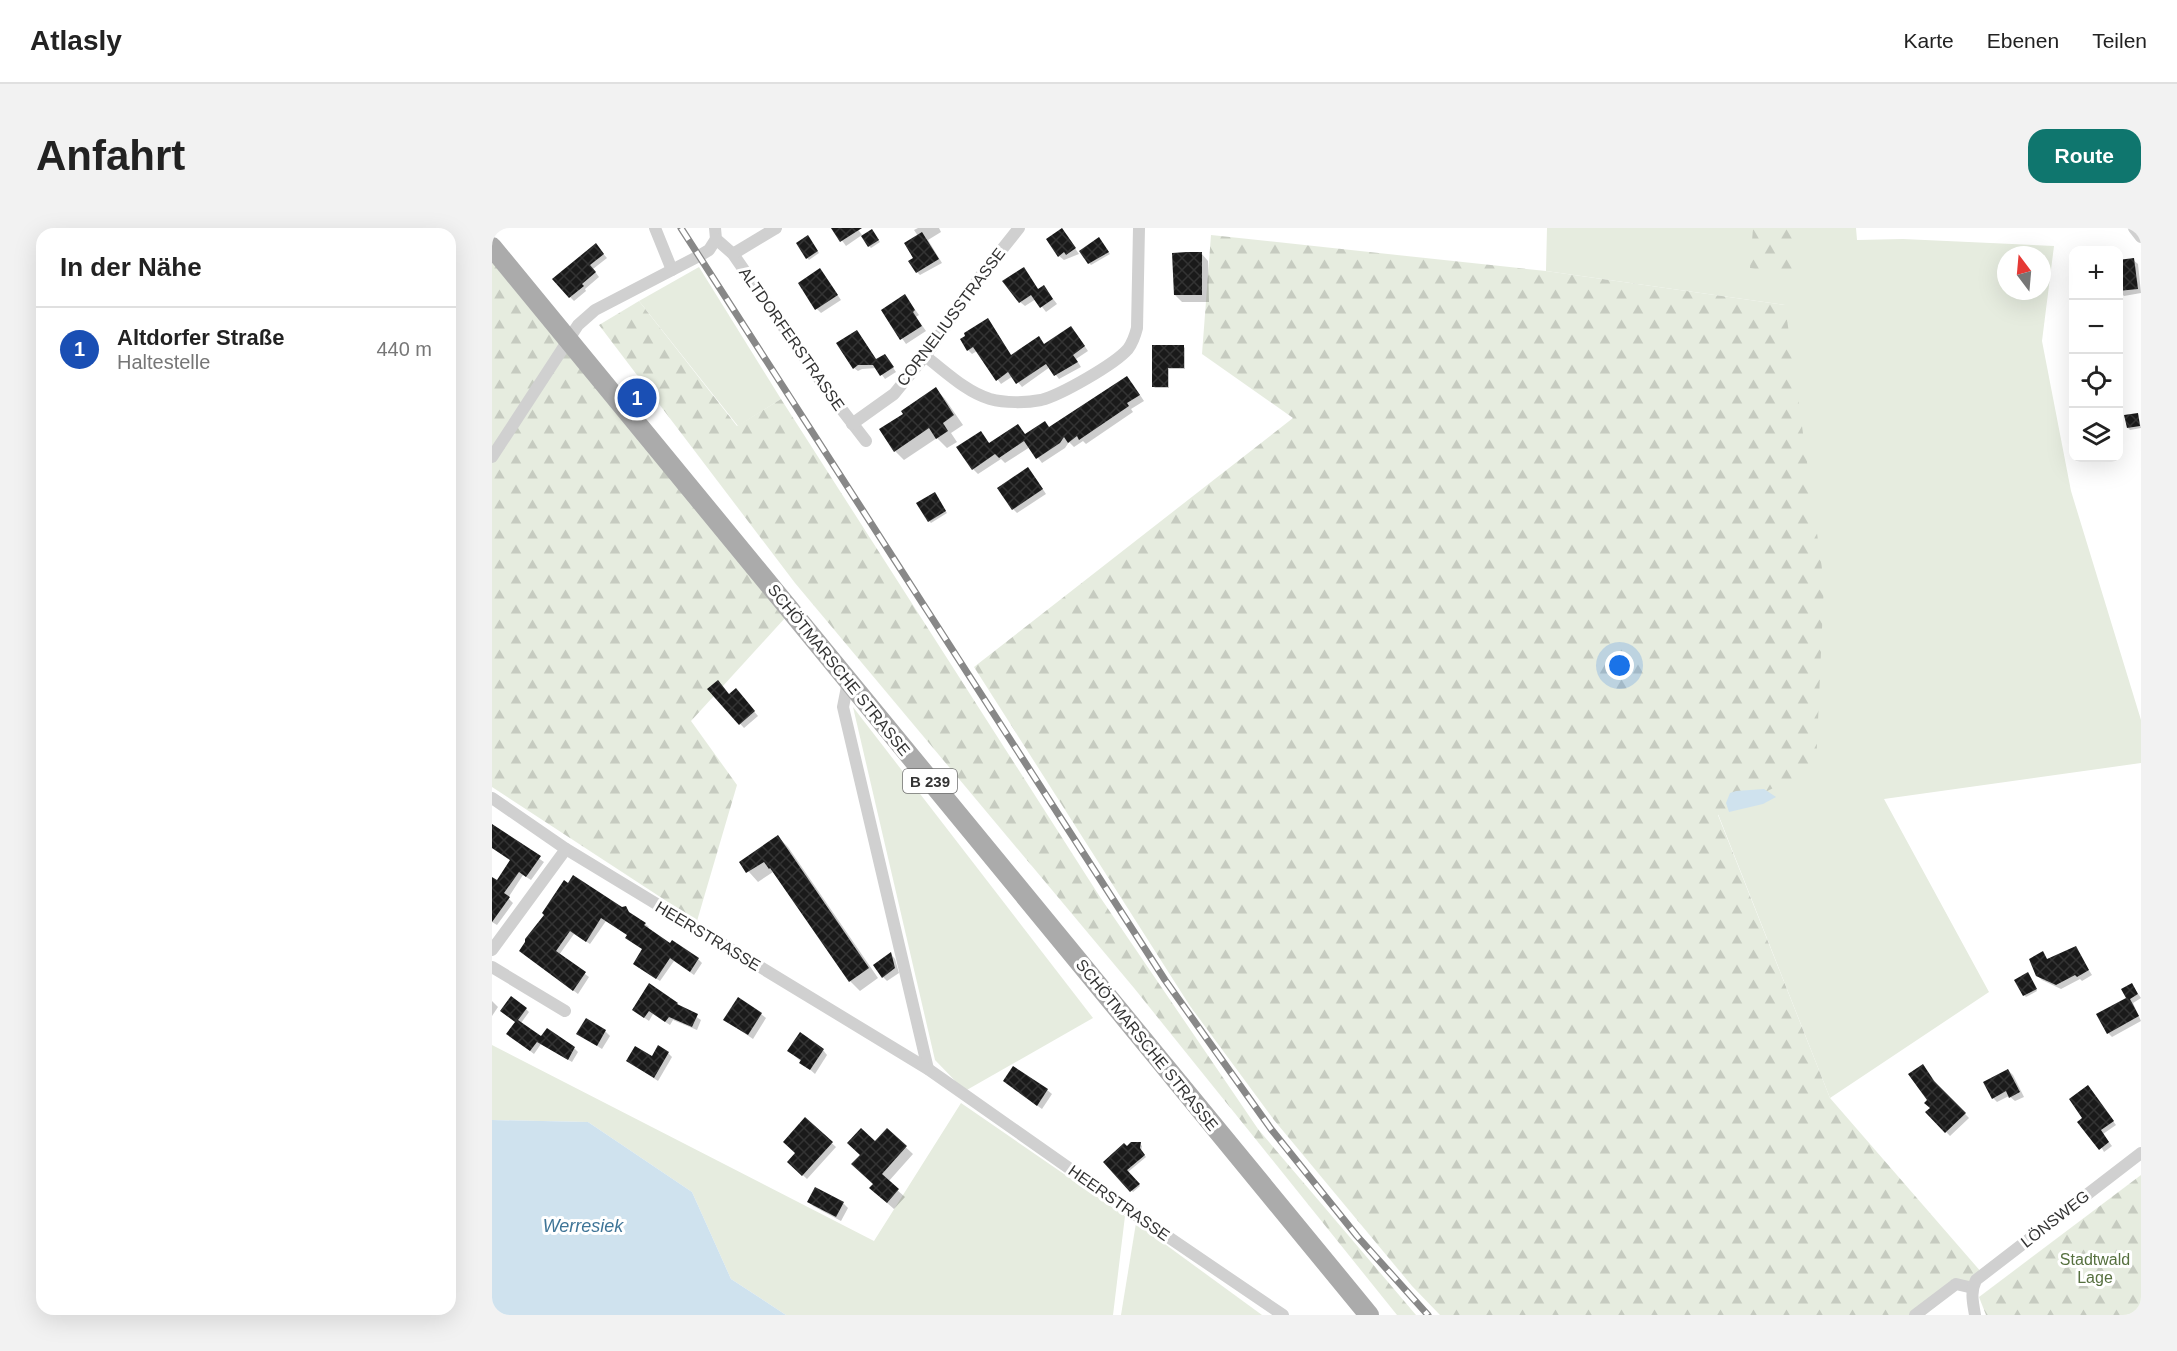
<!DOCTYPE html>
<html lang="de">
<meta charset="utf-8">
<style>
body{margin:0;font-family:Helvetica,sans-serif;background:#f2f2f2;color:#222}
.controls{position:absolute;right:18px;top:18px;display:grid;overflow:hidden;border-radius:12px;box-shadow:0 6px 24px #0002}
.controls button{width:54px;height:54px;display:grid;place-items:center;padding:0;border:0;border-bottom:2px solid #e0e0e0;background:#fff;color:#222;font:30px sans-serif}
.compass{position:absolute;left:1505px;top:18px;width:54px;height:54px;border-radius:50%;background:#fff;box-shadow:0 6px 24px #0002;rotate:344deg}
.you{position:absolute;left:1128px;top:438px;width:21px;height:21px;margin:-15px;border:4px solid #fff;border-radius:50%;background:#1a73e8;box-shadow:0 0 0 9px #1a73e833}
.badge{display:grid;place-items:center;width:39px;height:39px;border-radius:50%;background:#0f766e;color:#fff;font-size:20px;font-weight:700}
.pin{position:absolute;translate:-50% -50%;border:3px solid #fff;box-shadow:0 2px 6px #0006}
.list{margin:0;padding:0;list-style:none}
h2{display:flex;justify-content:space-between;align-items:center;height:78px;margin:0;padding:0 24px;font-size:26px}
h2 small{font-size:20px;font-weight:400;color:#767676}
.list li{display:grid;grid-template-columns:39px 1fr auto;gap:18px;align-items:center;box-sizing:border-box;height:84px;padding:0 24px;border-top:2px solid #e0e0e0}
.list b{display:block;font-size:22px;white-space:nowrap}
.list p{margin:0;font-size:20px;white-space:nowrap;color:#767676}
.list em{font-size:20px;font-style:normal;color:#767676}
.icon{flex:none;width:33px;height:33px;fill:none;stroke:currentColor;stroke-width:2;stroke-linecap:round;stroke-linejoin:round}
.map{position:relative;flex:none;width:1649px;height:1087px;overflow:hidden;border-radius:18px}
header{display:flex;align-items:center;gap:36px;box-sizing:border-box;height:84px;padding:0 30px;background:#fff;border-bottom:2px solid #e0e0e0}
header strong{font-size:28px}
nav{display:flex;gap:33px;margin-inline-start:auto;font-size:21px}
.intro{display:flex;align-items:center;justify-content:space-between;box-sizing:border-box;height:144px;padding:0 36px}
h1{margin:0;font-size:42px}
.button{padding:15px 27px;border-radius:18px;background:#0f766e;color:#fff;font-size:21px;font-weight:700}
main{display:flex;gap:36px;padding:0 36px}
aside{flex:1;background:#fff;border-radius:18px;box-shadow:0 6px 24px #0002}
.map>svg:first-child{display:block}
.green{fill:#e6ecdf;fill-rule:evenodd}
.forest{fill:url(#forest-firs)}
.water{fill:#cfe2ee}
.shadow{fill:#0003}
.building{fill:url(#building-cross-hatch)}
.lines{fill:none;stroke-linecap:round;stroke-linejoin:round}
.street{stroke:#d0d0d0;stroke-width:12}
.primary{stroke:#ababab;stroke-width:20}
.rail-casing{stroke:#888;stroke-width:7}
.rail{stroke:#fff;stroke-width:4.5;stroke-dasharray:14;stroke-linecap:butt}
.labels{text-anchor:middle;dominant-baseline:central;stroke-width:6;stroke-linejoin:round;paint-order:stroke}
.shield{fill:#fff;stroke:#707070;stroke-width:1.5}
.shield-label{font-size:15px;font-weight:bold;fill:#333}
.street-label{font-size:16px;fill:#333;stroke:#fff}
.park-label{font-size:16px;fill:#56703f;stroke:#fff}
.water-label{font-size:18px;font-style:italic;fill:#3f7597;stroke:#fff}
</style>
<header>
<strong>Atlasly</strong>
<nav><a>Karte</a><a>Ebenen</a><a>Teilen</a></nav>
</header>
<div class="intro"><h1>Anfahrt</h1><a class="button">Route</a></div>
<main>
<aside>
<h2>In der Nähe<small></small></h2>
<ul class="list">
<li><span class="badge" style="background:#1a4fb4">1</span><div><b>Altdorfer Straße</b><p>Haltestelle</p></div><em>440 m</em></li>
</ul>
</aside>
<div class="map">
<svg width="1649" height="1087" viewBox="0 0 1649 1087">
<defs>
<pattern id="forest-firs" width="22" height="20" patternUnits="userSpaceOnUse" patternTransform="scale(1.5)"><rect width="22" height="20" fill="#e6ecdf"/><path d="M5 1l3.5 6h-7zM16 11l3.5 6h-7z" fill="#c6cbc0"/></pattern>
<pattern id="building-cross-hatch" width="8" height="8" patternUnits="userSpaceOnUse" patternTransform="scale(1.5)"><rect width="8" height="8" fill="#1a1a1a"/><path d="M0 0l8 8M0 8l8-8" fill="none" stroke="#333"/></pattern>
</defs>
<rect width="100%" height="100%" fill="#fff"/>
<g class="green">
<path d="M1055 0H1364L1365 12 1411 11 1562 18 1550 113 1579 263 1649 492V535L1392 571 1497 764 1338 870 1226 586 1293 77 1054 43ZM1514 27H1550V63H1514Z"/>
<polygon points="207,39 289,171 246,198 147,73"/>
<polygon points="361,479 601,790 473,863 443,832"/>
<polygon points="0,817 382,1013 469,875 633,988 621,1087 294,1087 239,1051 200,964 96,894 0,892"/>
<polygon points="644,995 770,1087 629,1087"/>
</g>
<g class="forest">
<polygon points="1261,0 1305,0 1304,49 1258,40"/>
<polygon points="719,7 1054,43 1293,77 1332,355 1324,539 1226,587 1338,870 1490,1045 1468,1059 1433,1087 948,1087 920,1058 782,892 698,778 482,439 801,190 710,126"/>
<polygon points="0,34 293,390 199,493 245,557 205,693 0,559"/>
<polygon points="147,73 245,198 289,171 608,669 766,901 924,1087 905,1087 642,760 303,355 107,97"/>
<polygon points="1649,947 1649,1087 1494,1087 1487,1069"/>
</g>
<g class="water">
<polygon points="1272,561 1284,569 1271,576 1237,584 1234,575 1238,565 1244,563"/>
<polygon points="0,892 96,894 200,964 239,1051 294,1087 0,1087"/>
</g>
<g class="shadow">
<polygon points="341,0 365,0 370,7 354,18"/>
<polygon points="426,0 447,0 449,4 436,12 450,35 428,47 425,44 423,31 426,8 422,2"/>
<polygon points="570,2 587,26 572,32 567,28"/>
<polygon points="382,5 388,14 379,20 377,18"/>
<polygon points="318,11 327,25 317,32 315,30"/>
<polygon points="609,13 618,26 599,37 597,35"/>
<polygon points="107,21 115,30 101,41 107,49 93,61 94,63 82,73 78,69"/>
<polygon points="709,25 716,33 717,74 690,74 683,67"/>
<polygon points="1641,32 1646,36 1649,65 1632,68 1627,63"/>
<polygon points="531,41 547,62 552,59 565,76 554,84 544,71 533,78 528,74"/>
<polygon points="332,47 349,72 329,85 325,81"/>
<polygon points="413,68 427,87 424,89 434,103 414,116 391,83"/>
<polygon points="496,92 520,128 553,117 583,104 596,123 584,131 589,139 567,151 558,139 530,159 521,148 509,156 485,123 480,126 476,122"/>
<polygon points="365,103 385,133 396,132 404,144 393,151 385,140 370,141 366,143 362,140"/>
<polygon points="691,118 693,120 693,141 677,141 677,160 663,160 661,158"/>
<polygon points="1626,141 1629,144 1627,149 1629,157 1626,158"/>
<polygon points="640,155 652,173 639,181 641,184 594,216 591,213 582,219 577,214 573,220 550,235 538,219 513,235 509,231 486,246 481,241 488,204 498,216 558,201"/>
<polygon points="444,161 453,171 471,197 459,205 465,214 455,220 445,210 412,232 403,223 413,186"/>
<polygon points="1646,186 1649,200 1638,202 1636,200"/>
<polygon points="540,245 554,266 525,285 521,281"/>
<polygon points="444,267 455,285 439,295 437,293"/>
<polygon points="217,462 237,468 247,466 266,488 252,500"/>
<polygon points="0,598 52,634 39,652 31,647 16,670 21,675 5,697 0,694 0,651 5,654 19,633 0,620"/>
<polygon points="286,609 296,619 386,750 368,763 358,753 281,644 266,654 249,635"/>
<polygon points="133,680 139,687 153,696 157,699 155,701 179,717 206,731 210,735 202,747 182,733 168,753 146,739 151,721 136,707 114,693 98,716 82,706 67,727 97,749 86,766 29,723"/>
<polygon points="1583,720 1600,747 1590,753 1588,751 1569,761 1550,752 1545,747 1550,725 1556,732"/>
<polygon points="399,726 403,731 407,745 395,753 391,749"/>
<polygon points="1537,748 1545,763 1534,769 1532,767"/>
<polygon points="1640,757 1649,770 1641,775 1649,793 1620,809 1616,805 1636,771"/>
<polygon points="0,773 6,779 0,788"/>
<polygon points="185,776 209,792 205,802 181,792 178,797 161,786 157,793 141,782"/>
<polygon points="34,781 37,784 29,795 50,810 82,820 86,824 80,834 49,816 42,826 20,809 24,794"/>
<polygon points="269,786 274,790 261,811 233,792"/>
<polygon points="113,803 118,808 110,821 86,806"/>
<polygon points="331,822 335,827 323,846 297,823"/>
<polygon points="176,825 180,829 166,853 136,833"/>
<polygon points="1435,842 1446,858 1477,890 1458,908 1435,884 1440,880 1437,872"/>
<polygon points="1516,842 1521,847 1532,869 1523,873 1517,868 1505,874 1501,870"/>
<polygon points="555,862 560,866 550,881 527,865"/>
<polygon points="1599,863 1624,897 1611,906 1620,918 1612,924 1593,890"/>
<polygon points="313,891 344,919 315,951 297,934 305,925"/>
<polygon points="395,902 421,926 396,954 413,969 402,981 386,967 383,957 383,915"/>
<polygon points="648,916 650,918 649,923 654,929 636,944 648,958 641,964 613,934 635,920"/>
<polygon points="317,974 351,975 356,980 349,993 321,978"/>
</g>
<g class="building">
<polygon points="339,0 370,0 348,14"/>
<polygon points="570,0 584,20 574,27 572,24 566,29 554,11"/>
<polygon points="380,1 387,12 376,19 369,8"/>
<polygon points="430,4 447,31 424,45 416,33 421,30 412,15"/>
<polygon points="316,7 326,23 314,31 304,15"/>
<polygon points="607,9 617,24 596,36 587,23"/>
<polygon points="104,15 112,26 98,37 104,44 90,56 92,58 77,70 60,51"/>
<polygon points="695,24 710,24 710,67 682,67 680,25"/>
<polygon points="1642,30 1646,61 1626,63 1626,32"/>
<polygon points="532,39 546,61 552,57 561,71 548,80 539,67 527,75 510,53"/>
<polygon points="328,40 346,67 323,82 306,55"/>
<polygon points="413,66 423,82 421,84 430,98 408,112 389,82"/>
<polygon points="496,90 519,127 547,108 552,116 579,98 593,118 581,127 586,134 562,148 554,136 524,156 516,144 504,153 481,119 475,123 468,111 473,108 472,105"/>
<polygon points="365,102 384,131 393,126 402,139 388,148 381,137 366,137 361,141 344,115"/>
<polygon points="660,117 692,117 692,140 676,140 676,159 660,159"/>
<polygon points="635,148 648,167 635,175 637,178 587,212 585,208 576,215 572,209 568,215 544,231 532,213 507,230 503,226 480,242 464,219 489,203 497,215 526,196 533,206 553,193 557,199"/>
<polygon points="444,159 462,187 451,195 456,203 444,211 437,200 402,224 387,201 411,186 409,183"/>
<polygon points="1646,185 1648,198 1635,200 1632,187"/>
<polygon points="536,239 551,261 520,282 505,260"/>
<polygon points="443,264 454,283 436,294 424,275"/>
<polygon points="226,452 237,466 244,460 263,483 247,497 215,461"/>
<polygon points="0,596 49,628 34,649 27,644 12,665 18,669 0,694 0,649 5,652 18,632 0,620"/>
<polygon points="286,607 377,740 357,754 278,640 277,641 272,634 254,645 247,634"/>
<polygon points="81,647 130,679 134,678 137,684 154,695 152,697 178,715 180,712 207,730 198,744 178,730 164,751 141,736 150,721 133,710 135,707 109,690 94,714 78,703 64,723 94,744 81,763 27,723 33,714 33,711 52,687 50,685 72,652 76,655"/>
<polygon points="1584,718 1597,742 1585,749 1583,747 1564,757 1544,748 1537,731 1551,723 1555,731"/>
<polygon points="399,724 403,740 390,750 381,737"/>
<polygon points="1536,744 1545,761 1531,768 1522,752"/>
<polygon points="157,755 186,775 185,776 206,786 200,799 177,789 173,794 157,783 152,790 140,782"/>
<polygon points="1640,755 1646,766 1638,771 1647,788 1615,806 1604,786 1634,770 1629,761"/>
<polygon points="19,768 35,780 26,792 49,808 55,800 83,819 76,832 45,814 48,810 38,823 14,806 23,794 8,783"/>
<polygon points="246,769 270,785 256,807 231,792"/>
<polygon points="94,790 114,802 105,818 84,806"/>
<polygon points="308,804 332,821 318,842 307,835 309,832 295,823"/>
<polygon points="166,817 177,824 162,850 134,833 143,818 160,828"/>
<polygon points="1431,836 1442,853 1474,885 1453,905 1433,884 1438,880 1432,875 1435,872 1416,846"/>
<polygon points="521,838 556,861 545,878 511,853"/>
<polygon points="1516,841 1528,864 1517,870 1514,863 1500,871 1491,854"/>
<polygon points="1596,857 1622,893 1609,902 1617,914 1607,922 1585,894 1590,890 1577,871"/>
<polygon points="313,889 341,914 310,948 295,934 303,925 291,914"/>
<polygon points="369,900 383,913 395,900 415,918 390,946 407,961 395,975 377,960 381,956 359,936 368,927 355,915"/>
<polygon points="639,914 649,914 648,920 653,927 635,942 648,956 638,964 611,934 632,915 635,918"/>
<polygon points="323,959 352,974 344,989 315,974"/>
</g>
<g class="lines">
<g class="street">
<polyline points="163,0 180,42"/>
<polyline points="223,0 224,11 241,26 337,165 374,213"/>
<polyline points="1642,0 1649,9"/>
<polyline points="241,26 284,0"/>
<path d="M433 128C453 143 474 164 498 171 513 175 534 175 549 172 569 167 623 136 636 121 641 114 643 108 645 100L647 0"/>
<polyline points="360,196 402,166 433,128 488,49 527,0"/>
<polyline points="0,229 86,97 103,82 207,28 217,22 224,11"/>
<polyline points="356,454 351,479 436,841"/>
<polyline points="0,570 74,621 436,841 638,983 791,1087"/>
<polyline points="0,722 74,621"/>
<polyline points="0,739 73,783"/>
<polyline points="1423,1087 1464,1056 1481,1060"/>
<path d="M1483 1087C1481 1074 1478 1065 1484 1052L1649 925"/>
</g>
<polyline class="primary" points="0,19 877,1087"/>
<defs>
<polyline id="rail" points="189,0 673,752 779,901 865,1008 936,1087"/>
</defs>
<use href="#rail" class="rail-casing"/>
<use href="#rail" class="rail"/>
</g>
<g class="labels">
<rect class="shield" x="411" y="541" width="54" height="24" rx="4.5"/>
<g class="shield-label">
<text x="438" y="553">B 239</text>
</g>
<g class="street-label">
<text transform="translate(459 89) rotate(-53)">CORNELIUSSTRASSE</text>
<text transform="translate(300 111) rotate(55)">ALTDORFERSTRASSE</text>
<text transform="translate(347 442) rotate(51)">SCHÖTMARSCHE STRASSE</text>
<text transform="translate(216 708) rotate(31)">HEERSTRASSE</text>
<text transform="translate(655 817) rotate(51)">SCHÖTMARSCHE STRASSE</text>
<text transform="translate(627 975) rotate(35)">HEERSTRASSE</text>
<text transform="translate(1563 991) rotate(-38)">LÖNSWEG</text>
</g>
<g class="park-label">
<text x="1603" y="1031">Stadtwald<tspan x="1603" dy="18">Lage</tspan></text>
</g>
<g class="water-label">
<text x="91" y="998">Werresiek</text>
</g>
</g>
</svg>
<div class="controls">
<button>+</button>
<button>−</button>
<button><svg class="icon" aria-label="locate" viewBox="0 0 24 24"><circle cx="12" cy="12" r="6"/><path d="M12 2v4M12 18v4M2 12h4M18 12h4"/></svg></button>
<button><svg class="icon" aria-label="layers" viewBox="0 0 24 24"><path d="M12 4l9 5-9 5-9-5zM3 14l9 5 9-5"/></svg></button>
</div>
<svg class="compass" viewBox="-18 -18 36 36"><path d="M0-13l5 13h-10z" fill="#e53935"/><path d="M0 13l5-13h-10z" fill="#767676"/></svg>
<div class="you"></div>
<div class="pin badge" style="left:145px;top:170px;background:#1a4fb4">1</div>
</div>
</main>
